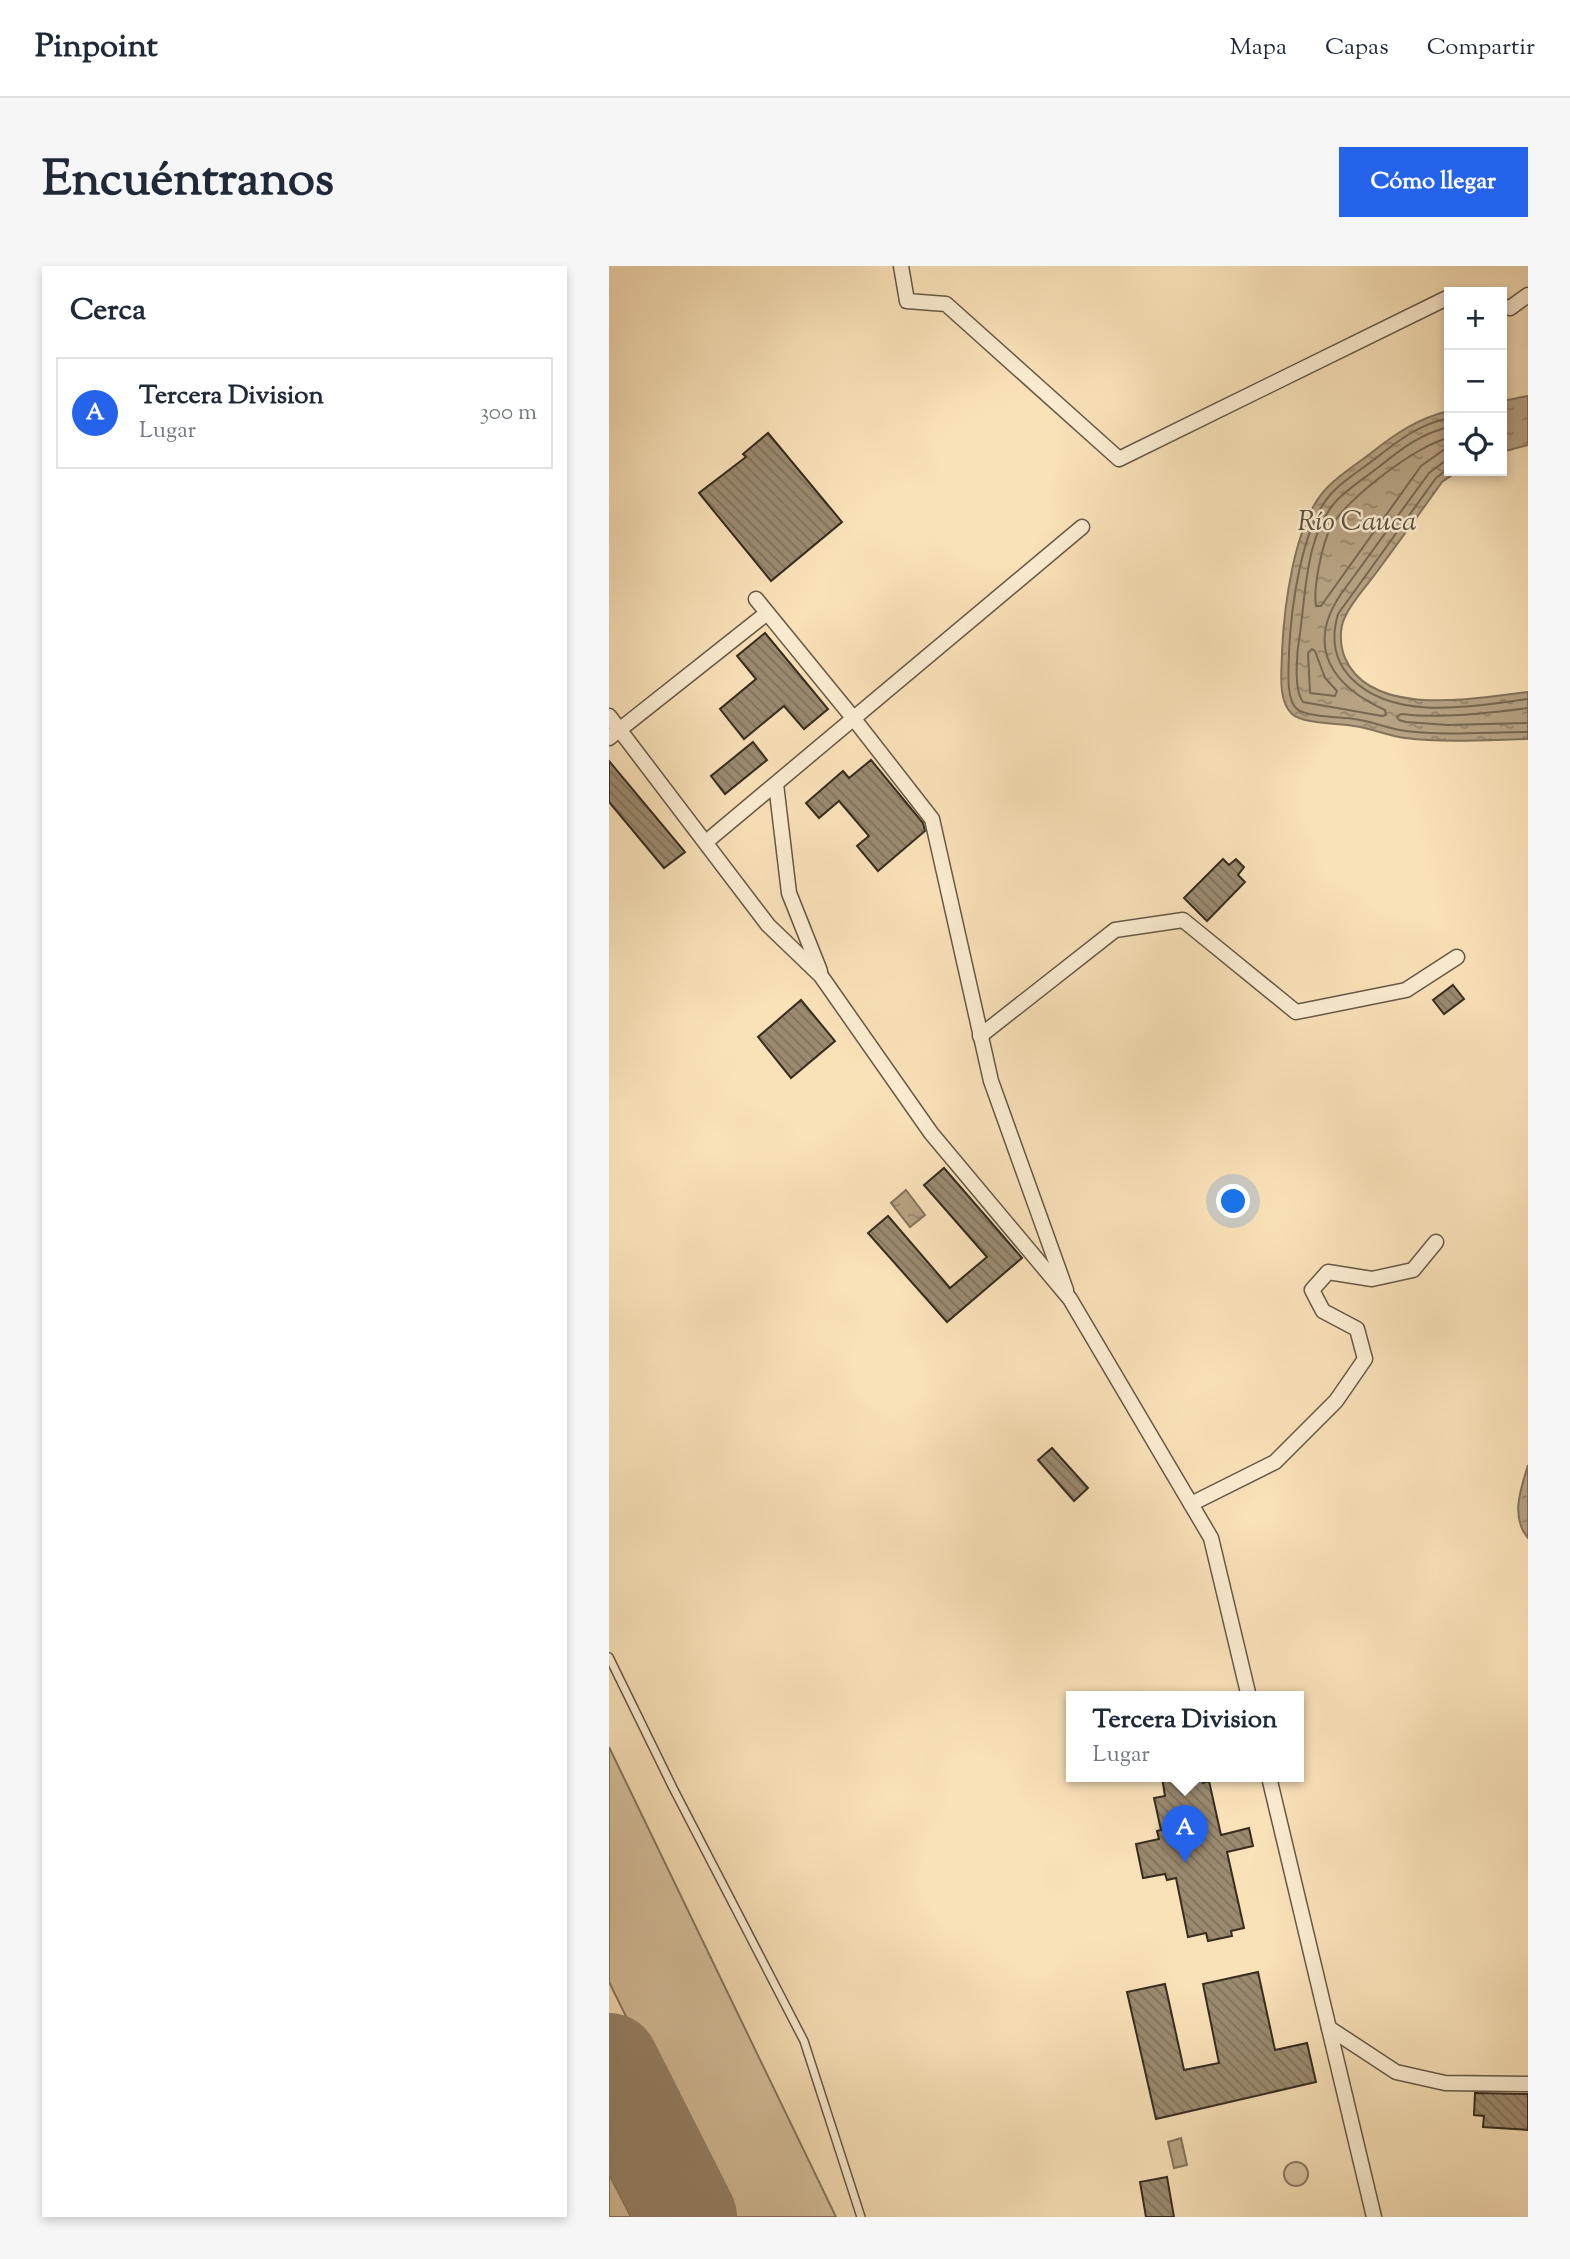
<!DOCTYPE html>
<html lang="es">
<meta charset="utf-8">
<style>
body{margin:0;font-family:"Sorts Mill Goudy",serif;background:#f6f6f7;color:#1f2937}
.controls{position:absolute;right:21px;top:21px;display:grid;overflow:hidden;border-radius:0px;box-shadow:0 4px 10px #0003}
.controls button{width:63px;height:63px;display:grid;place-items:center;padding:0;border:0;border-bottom:2px solid #e0e1e3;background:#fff;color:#1f2937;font:35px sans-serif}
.you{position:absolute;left:625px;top:936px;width:24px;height:24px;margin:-18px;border:5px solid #fff;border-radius:50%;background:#1a73e8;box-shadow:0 0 0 10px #1a73e833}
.badge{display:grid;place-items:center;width:46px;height:46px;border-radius:50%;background:#2563eb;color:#fff;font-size:23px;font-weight:700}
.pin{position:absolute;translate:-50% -58px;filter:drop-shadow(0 2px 4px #0008)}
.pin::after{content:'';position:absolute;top:37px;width:24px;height:21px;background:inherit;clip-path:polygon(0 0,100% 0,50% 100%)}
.popup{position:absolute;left:457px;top:1425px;width:238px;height:91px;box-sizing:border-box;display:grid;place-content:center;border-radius:0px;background:#fff;filter:drop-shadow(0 2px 5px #0005);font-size:23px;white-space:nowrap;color:#747a83}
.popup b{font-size:26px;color:#1f2937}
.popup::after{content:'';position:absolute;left:50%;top:100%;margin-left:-14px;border:14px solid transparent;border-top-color:#fff}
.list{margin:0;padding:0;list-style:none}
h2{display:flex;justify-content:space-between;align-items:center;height:91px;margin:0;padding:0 28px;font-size:30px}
h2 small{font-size:23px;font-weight:400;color:#747a83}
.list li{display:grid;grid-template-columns:46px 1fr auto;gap:21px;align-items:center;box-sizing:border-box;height:112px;margin:0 14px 14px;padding:0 14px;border:2px solid #e0e1e3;border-radius:0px}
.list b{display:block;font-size:26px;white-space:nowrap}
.list p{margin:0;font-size:23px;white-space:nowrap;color:#747a83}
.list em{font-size:23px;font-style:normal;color:#747a83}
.icon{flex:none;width:38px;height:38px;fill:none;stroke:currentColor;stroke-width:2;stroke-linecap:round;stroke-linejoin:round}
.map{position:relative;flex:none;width:919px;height:1951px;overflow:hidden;border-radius:0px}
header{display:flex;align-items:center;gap:42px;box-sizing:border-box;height:98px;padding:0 35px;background:#fff;border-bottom:2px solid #e0e1e3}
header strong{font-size:33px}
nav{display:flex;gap:38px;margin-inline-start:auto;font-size:24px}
.intro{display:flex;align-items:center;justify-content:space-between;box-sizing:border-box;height:168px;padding:0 42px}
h1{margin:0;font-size:49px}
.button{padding:18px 32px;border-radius:0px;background:#2563eb;color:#fff;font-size:24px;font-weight:700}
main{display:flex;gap:42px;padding:0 42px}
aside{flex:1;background:#fff;border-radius:0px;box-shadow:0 4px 10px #0003}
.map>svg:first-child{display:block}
.green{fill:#d8c29e;stroke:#87775f;stroke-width:2}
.water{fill:url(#water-ripples);stroke:#83735c;stroke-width:2}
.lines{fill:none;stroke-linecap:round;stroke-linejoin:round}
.shore{stroke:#766852;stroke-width:2}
.runway{stroke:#98866c;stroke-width:100}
.building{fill:url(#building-back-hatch);stroke:#362c20;stroke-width:2}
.service-casing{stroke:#675946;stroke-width:10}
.minor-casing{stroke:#675946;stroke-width:17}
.service{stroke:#fbecd1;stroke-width:7}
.minor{stroke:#fbecd1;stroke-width:14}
.labels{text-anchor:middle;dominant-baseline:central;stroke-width:5;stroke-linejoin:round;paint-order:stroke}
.water-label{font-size:28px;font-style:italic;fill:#5d503e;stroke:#fbecd1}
</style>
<header>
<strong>Pinpoint</strong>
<nav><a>Mapa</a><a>Capas</a><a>Compartir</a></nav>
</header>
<div class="intro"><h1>Encuéntranos</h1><a class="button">Cómo llegar</a></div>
<main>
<aside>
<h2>Cerca<small></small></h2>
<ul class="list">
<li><span class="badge">A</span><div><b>Tercera Division</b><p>Lugar</p></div><em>300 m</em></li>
</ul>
</aside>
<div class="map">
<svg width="919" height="1951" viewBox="0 0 919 1951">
<defs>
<pattern id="water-ripples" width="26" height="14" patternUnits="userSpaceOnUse" patternTransform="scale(1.75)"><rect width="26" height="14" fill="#b7a384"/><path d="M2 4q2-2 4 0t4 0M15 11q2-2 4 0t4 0" fill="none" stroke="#96856c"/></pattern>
<pattern id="building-back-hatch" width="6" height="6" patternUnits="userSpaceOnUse" patternTransform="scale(1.75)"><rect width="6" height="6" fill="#9b8a6f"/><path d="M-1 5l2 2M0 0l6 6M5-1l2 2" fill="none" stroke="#7f715b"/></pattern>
</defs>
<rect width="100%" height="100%" fill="#f9e1b8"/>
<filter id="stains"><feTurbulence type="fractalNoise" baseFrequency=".00286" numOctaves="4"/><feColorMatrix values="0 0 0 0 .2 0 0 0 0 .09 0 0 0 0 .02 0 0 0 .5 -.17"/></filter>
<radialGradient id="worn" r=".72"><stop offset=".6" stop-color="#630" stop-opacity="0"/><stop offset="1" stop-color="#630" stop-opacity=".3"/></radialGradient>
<g class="green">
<polygon points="0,1481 227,1951 116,1951 0,1716"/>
<circle cx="687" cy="1908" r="12"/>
<polygon points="0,1908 22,1951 0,1951"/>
</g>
<g class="water">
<polygon points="919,130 919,179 893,186 893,135"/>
<path d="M840 145V205H849L833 216C811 247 789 277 767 307 757 321 743 335 736 351 730 363 731 380 736 392 762 453 868 432 919 426V473C878 474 837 477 796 472 779 470 762 462 745 460 729 457 694 458 683 448 668 434 673 404 673 386 675 341 685 258 716 224 728 210 747 199 762 187 786 168 809 152 840 145Z"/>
<polygon points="297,924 316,949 301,961 282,937"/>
<path d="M919 1199V1272C901 1251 912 1222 919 1199Z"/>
<polygon points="572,1872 578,1899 565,1902 559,1876"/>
</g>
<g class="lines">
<g class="shore">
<path d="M840 152C811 158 790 174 767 192 752 204 733 215 721 229 692 262 682 343 680 386 680 400 676 433 688 443 697 451 732 451 745 453 763 455 779 463 797 465 837 470 878 466 919 466"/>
<path d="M840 161C813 167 792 183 771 200 757 211 740 222 728 234 697 268 697 324 691 367 688 384 684 423 694 436L773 450 777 449 776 444C723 420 696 381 732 328L820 207 840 192"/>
<path d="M840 172C809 178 737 233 722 261 713 278 704 322 707 340H712L812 200 840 180"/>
<path d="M840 202 827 212 729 348C722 372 725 395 743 413 786 456 864 440 919 433"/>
<polygon points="703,383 706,385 716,412 728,425 726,430 701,427 699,387"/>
<path d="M919 442C877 447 834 453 792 448L788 451 790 454 797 456 839 459 919 457"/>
</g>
<polyline class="runway" points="0,1797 78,1951"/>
</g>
<g class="building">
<polygon points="159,167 233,256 162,315 90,227 137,191 134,188"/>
<polygon points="156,367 219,443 195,463 175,440 135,473 111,443 147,413 128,390"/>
<polygon points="144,476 158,494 116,528 102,510"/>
<polygon points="262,494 314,557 316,565 269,605 248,580 260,570 230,535 210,552 197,537 234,505 240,512"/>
<polygon points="0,495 76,586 55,602 0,536"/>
<polygon points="614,593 620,599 627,593 635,601 629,609 636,616 598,655 575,632"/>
<polygon points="844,719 855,733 835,748 824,734"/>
<polygon points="192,734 226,775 182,812 149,771"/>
<polygon points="335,902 413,992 338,1056 259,967 279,950 341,1022 378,991 315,919"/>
<polygon points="443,1182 479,1222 465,1235 429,1194"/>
<polygon points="553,1511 593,1511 594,1517 600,1515 612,1569 640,1562 644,1580 618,1586 635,1662 622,1665 623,1670 599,1675 597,1667 579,1671 567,1612 558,1614 556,1608 534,1612 527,1578 550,1573 548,1565 552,1564 545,1532 556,1530"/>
<polygon points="649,1706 666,1784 698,1777 707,1816 547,1853 518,1726 556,1718 575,1804 610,1797 594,1718"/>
<polygon points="866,1827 919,1828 919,1864 874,1861 875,1850 865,1849"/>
<polygon points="558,1911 565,1951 537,1951 531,1916"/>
</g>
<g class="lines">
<defs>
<polyline id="service" points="0,1391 64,1522 195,1775 252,1951"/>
<g id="minor">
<polyline points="292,0 298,35 337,38 510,193 840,31"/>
<polyline points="893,40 901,42 919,29"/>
<polyline points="147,333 245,453 323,553 382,815 457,1024"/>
<polyline points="0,450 159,659 212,710 322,867 461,1033 602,1272 640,1431"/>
<polyline points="0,472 158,347"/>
<polyline points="167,518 180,627 211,705"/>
<polyline points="97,576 473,261"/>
<polyline points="371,770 506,664 574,654 687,746 797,724 848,691"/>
<polyline points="582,1238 666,1196 727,1135 756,1093 748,1063 714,1045 703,1024 719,1006 763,1013 804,1004 827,976"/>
<polyline points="660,1511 765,1951"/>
<polyline points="720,1762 787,1806 836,1817 919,1818"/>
</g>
</defs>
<use href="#service" class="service-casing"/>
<use href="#minor" class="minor-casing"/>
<use href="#service" class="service"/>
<use href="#minor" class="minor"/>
</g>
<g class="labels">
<g class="water-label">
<text x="748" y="257">Río Cauca</text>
</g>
</g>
<rect width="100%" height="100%" filter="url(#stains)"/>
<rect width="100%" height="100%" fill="url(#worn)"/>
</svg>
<div class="controls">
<button>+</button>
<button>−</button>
<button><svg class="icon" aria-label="locate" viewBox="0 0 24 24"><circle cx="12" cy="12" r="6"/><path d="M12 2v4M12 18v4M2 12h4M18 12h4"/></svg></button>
</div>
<div class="you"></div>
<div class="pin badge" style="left:576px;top:1597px">A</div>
<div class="popup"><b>Tercera Division</b>Lugar</div>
</div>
</main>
